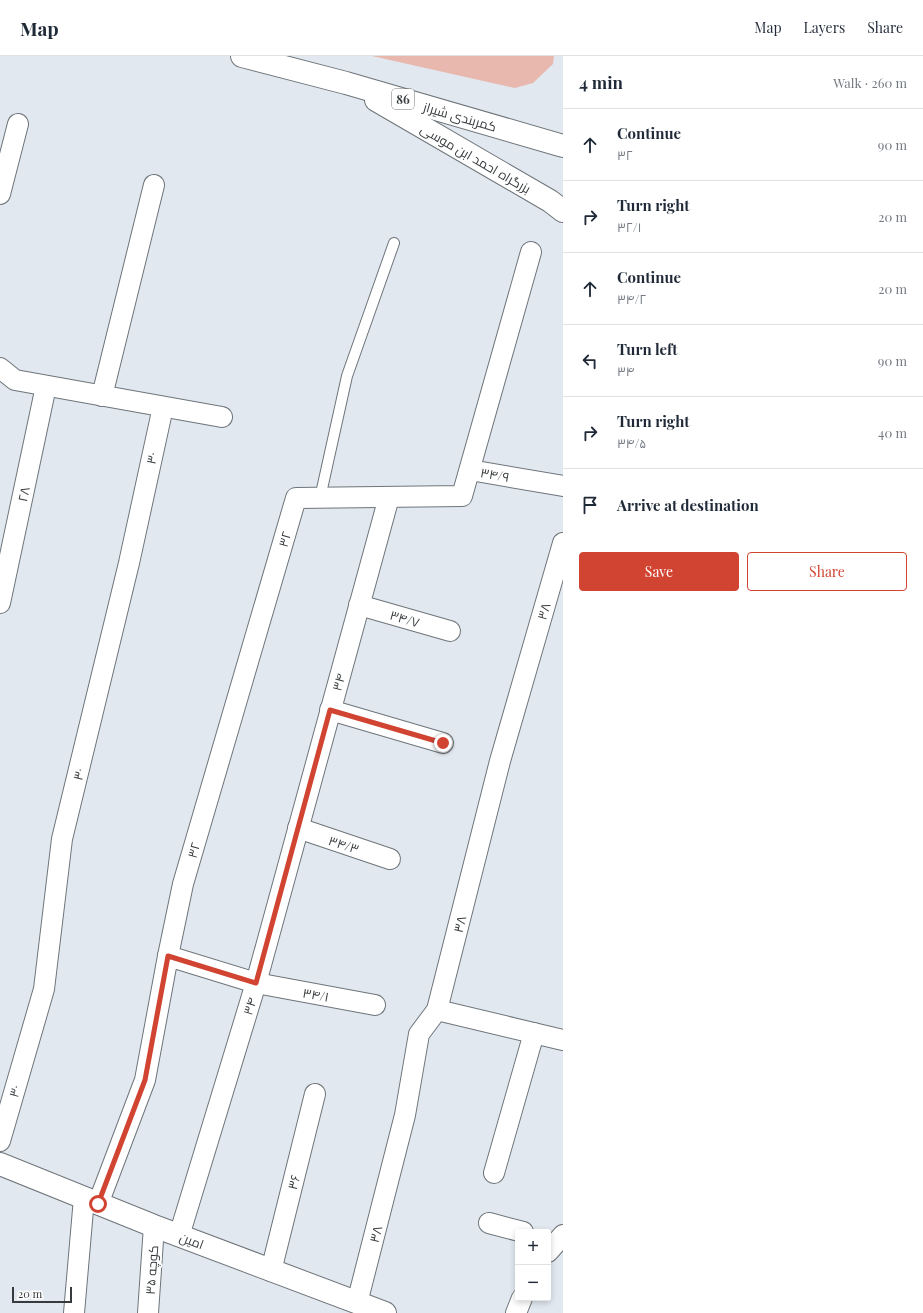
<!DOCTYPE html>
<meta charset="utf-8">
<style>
body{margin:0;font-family:"Playfair Display",Cairo,serif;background:#f6f6f7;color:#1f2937}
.controls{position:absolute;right:12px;bottom:12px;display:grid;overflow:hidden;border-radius:4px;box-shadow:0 2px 6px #0003}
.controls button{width:36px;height:36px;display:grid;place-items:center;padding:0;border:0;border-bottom:1px solid #e0e1e3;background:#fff;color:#1f2937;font:20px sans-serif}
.scale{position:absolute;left:12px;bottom:10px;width:60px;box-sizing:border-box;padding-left:4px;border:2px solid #373b3d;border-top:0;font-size:11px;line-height:14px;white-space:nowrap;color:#373b3d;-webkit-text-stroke:3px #fff;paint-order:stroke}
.stop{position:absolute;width:12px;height:12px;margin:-9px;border:3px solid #d14432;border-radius:50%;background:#fff}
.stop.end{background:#d14432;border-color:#fff;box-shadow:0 1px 4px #0008}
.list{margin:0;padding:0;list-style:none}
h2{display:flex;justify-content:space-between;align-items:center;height:52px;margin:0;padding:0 16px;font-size:17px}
h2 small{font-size:13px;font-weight:400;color:#747a83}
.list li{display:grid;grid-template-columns:26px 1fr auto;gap:12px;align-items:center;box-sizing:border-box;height:72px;padding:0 16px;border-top:1px solid #e0e1e3}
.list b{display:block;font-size:15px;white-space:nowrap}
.list p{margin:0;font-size:13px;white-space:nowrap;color:#747a83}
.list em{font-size:13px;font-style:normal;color:#747a83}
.actions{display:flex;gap:8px;padding:12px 16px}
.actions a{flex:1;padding:9px 0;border:1px solid #d14432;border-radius:4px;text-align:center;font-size:14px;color:#d14432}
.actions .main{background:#d14432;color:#fff}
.icon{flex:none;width:22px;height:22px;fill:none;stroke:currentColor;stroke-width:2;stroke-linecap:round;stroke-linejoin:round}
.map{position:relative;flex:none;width:563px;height:1257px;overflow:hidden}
header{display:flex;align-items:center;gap:24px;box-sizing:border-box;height:56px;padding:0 20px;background:#fff;border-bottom:1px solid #e0e1e3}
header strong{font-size:19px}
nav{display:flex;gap:22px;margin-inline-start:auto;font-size:14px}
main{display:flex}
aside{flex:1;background:#fff}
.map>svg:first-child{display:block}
.green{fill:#e8b8af}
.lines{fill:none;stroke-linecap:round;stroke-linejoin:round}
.lane-casing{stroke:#6e757a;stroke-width:12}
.street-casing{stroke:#6e757a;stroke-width:22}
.secondary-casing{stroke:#6e757a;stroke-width:24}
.highway-casing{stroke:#6e757a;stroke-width:24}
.lane{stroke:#fff;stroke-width:10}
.street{stroke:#fff;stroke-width:20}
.secondary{stroke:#fff;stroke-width:22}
.highway{stroke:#fff;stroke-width:22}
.route{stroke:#d14432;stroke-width:5}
.labels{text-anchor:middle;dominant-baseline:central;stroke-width:3.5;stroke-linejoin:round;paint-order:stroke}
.shield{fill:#fff;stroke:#737677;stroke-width:1}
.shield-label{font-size:12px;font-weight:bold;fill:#373b3d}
.street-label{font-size:13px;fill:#373b3d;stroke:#fff}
</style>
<header>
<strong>Map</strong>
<nav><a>Map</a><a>Layers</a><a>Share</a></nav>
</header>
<main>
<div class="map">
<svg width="563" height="1257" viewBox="0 0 563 1257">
<rect width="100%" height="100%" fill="#e1e8ef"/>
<polygon class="green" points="372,0 554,0 553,8 533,27 515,32"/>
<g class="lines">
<defs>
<polyline id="lane" points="320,442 347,320 394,187"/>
<g id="street">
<polyline points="0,138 18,68"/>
<polyline points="0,312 15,324 222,361"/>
<polyline points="102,340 154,129"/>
<polyline points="470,414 563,430"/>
<polyline points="0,547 46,330"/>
<polyline points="359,549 450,575"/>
<polyline points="330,654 443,687"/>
<polyline points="298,772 390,803"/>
<polyline points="168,900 256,927 375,949"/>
<polyline points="437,954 563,984"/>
<polyline points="0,1085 44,933 62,783 129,507 163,351"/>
<polyline points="494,1117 534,977"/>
<polyline points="98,1148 145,1024 168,900 183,828 296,442 462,440 531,196"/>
<polyline points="489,1167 523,1176"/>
<polyline points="179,1180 256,927 389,441"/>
<polyline points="548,1196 563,1179"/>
<polyline points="271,1215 315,1038"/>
<polyline points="357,1247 405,1059 419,978 437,954 500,705 563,487"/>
<polyline points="74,1257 84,1142"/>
<polyline points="148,1257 154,1170"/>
<polyline points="516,1257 522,1242"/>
</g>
<polyline id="secondary" points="0,1108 154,1170 385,1257"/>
<g id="highway">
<polyline points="242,0 346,27 563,90"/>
<polyline points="376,44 550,145 563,155"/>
</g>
</defs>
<use href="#lane" class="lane-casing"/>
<use href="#street" class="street-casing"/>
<use href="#secondary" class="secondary-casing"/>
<use href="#highway" class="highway-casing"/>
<use href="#lane" class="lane"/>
<use href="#street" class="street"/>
<use href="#secondary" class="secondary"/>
<use href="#highway" class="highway"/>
</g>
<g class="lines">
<polyline class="route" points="98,1148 145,1024 168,900 256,927 330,654 443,687"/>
</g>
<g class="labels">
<rect class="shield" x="392" y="33" width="22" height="20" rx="3"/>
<g class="shield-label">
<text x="403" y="43">86</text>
</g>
<g class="street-label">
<text transform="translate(460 60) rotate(16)">کمربندی شیراز</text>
<text transform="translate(476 102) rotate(30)">بزرگراه احمد ابن موسی</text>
<text transform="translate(151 402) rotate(-78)">۳۰</text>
<text transform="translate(495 418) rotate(10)">۳۴/۹</text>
<text transform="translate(23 438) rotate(-78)">۲۸</text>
<text transform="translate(284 483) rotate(-74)">۳۲</text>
<text transform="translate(543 555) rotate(-74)">۳۸</text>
<text transform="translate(405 562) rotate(16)">۳۴/۷</text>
<text transform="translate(338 626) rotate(-75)">۳۴</text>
<text transform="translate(78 718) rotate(-76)">۳۰</text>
<text transform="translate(344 788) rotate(18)">۳۴/۳</text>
<text transform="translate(193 794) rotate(-74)">۳۲</text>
<text transform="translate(459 868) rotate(-76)">۳۸</text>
<text transform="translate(316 938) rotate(10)">۳۴/۱</text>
<text transform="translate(249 950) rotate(-73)">۳۴</text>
<text transform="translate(14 1035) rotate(-74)">۳۰</text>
<text transform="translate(293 1126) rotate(-76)">۳۶</text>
<text transform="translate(375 1178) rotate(-76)">۳۸</text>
<text transform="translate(192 1184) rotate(21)">امین</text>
<text transform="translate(151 1214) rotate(-86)">کوچه ۳۵</text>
</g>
</g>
</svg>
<div class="controls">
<button>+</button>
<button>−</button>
</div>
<div class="scale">20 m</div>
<div class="stop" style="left:98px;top:1148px"></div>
<div class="stop end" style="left:443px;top:687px"></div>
</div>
<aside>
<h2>4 min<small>Walk · 260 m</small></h2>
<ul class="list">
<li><svg class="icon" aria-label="ahead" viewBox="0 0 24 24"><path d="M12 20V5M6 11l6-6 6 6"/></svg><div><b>Continue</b><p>۳۲</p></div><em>90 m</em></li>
<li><svg class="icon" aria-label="right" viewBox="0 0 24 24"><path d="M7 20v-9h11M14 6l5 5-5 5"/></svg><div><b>Turn right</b><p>۳۲/۱</p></div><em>20 m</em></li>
<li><svg class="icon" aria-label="ahead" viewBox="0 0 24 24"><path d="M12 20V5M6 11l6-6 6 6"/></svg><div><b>Continue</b><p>۳۴/۲</p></div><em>20 m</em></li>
<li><svg class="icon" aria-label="left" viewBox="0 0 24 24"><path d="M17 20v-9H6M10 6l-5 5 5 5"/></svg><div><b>Turn left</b><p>۳۴</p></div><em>90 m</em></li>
<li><svg class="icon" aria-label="right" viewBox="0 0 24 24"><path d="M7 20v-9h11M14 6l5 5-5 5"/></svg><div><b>Turn right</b><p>۳۴/۵</p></div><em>40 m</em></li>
<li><svg class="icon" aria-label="arrive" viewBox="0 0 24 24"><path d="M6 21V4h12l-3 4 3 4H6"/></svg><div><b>Arrive at destination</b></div></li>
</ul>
<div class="actions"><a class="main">Save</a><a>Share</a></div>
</aside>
</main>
